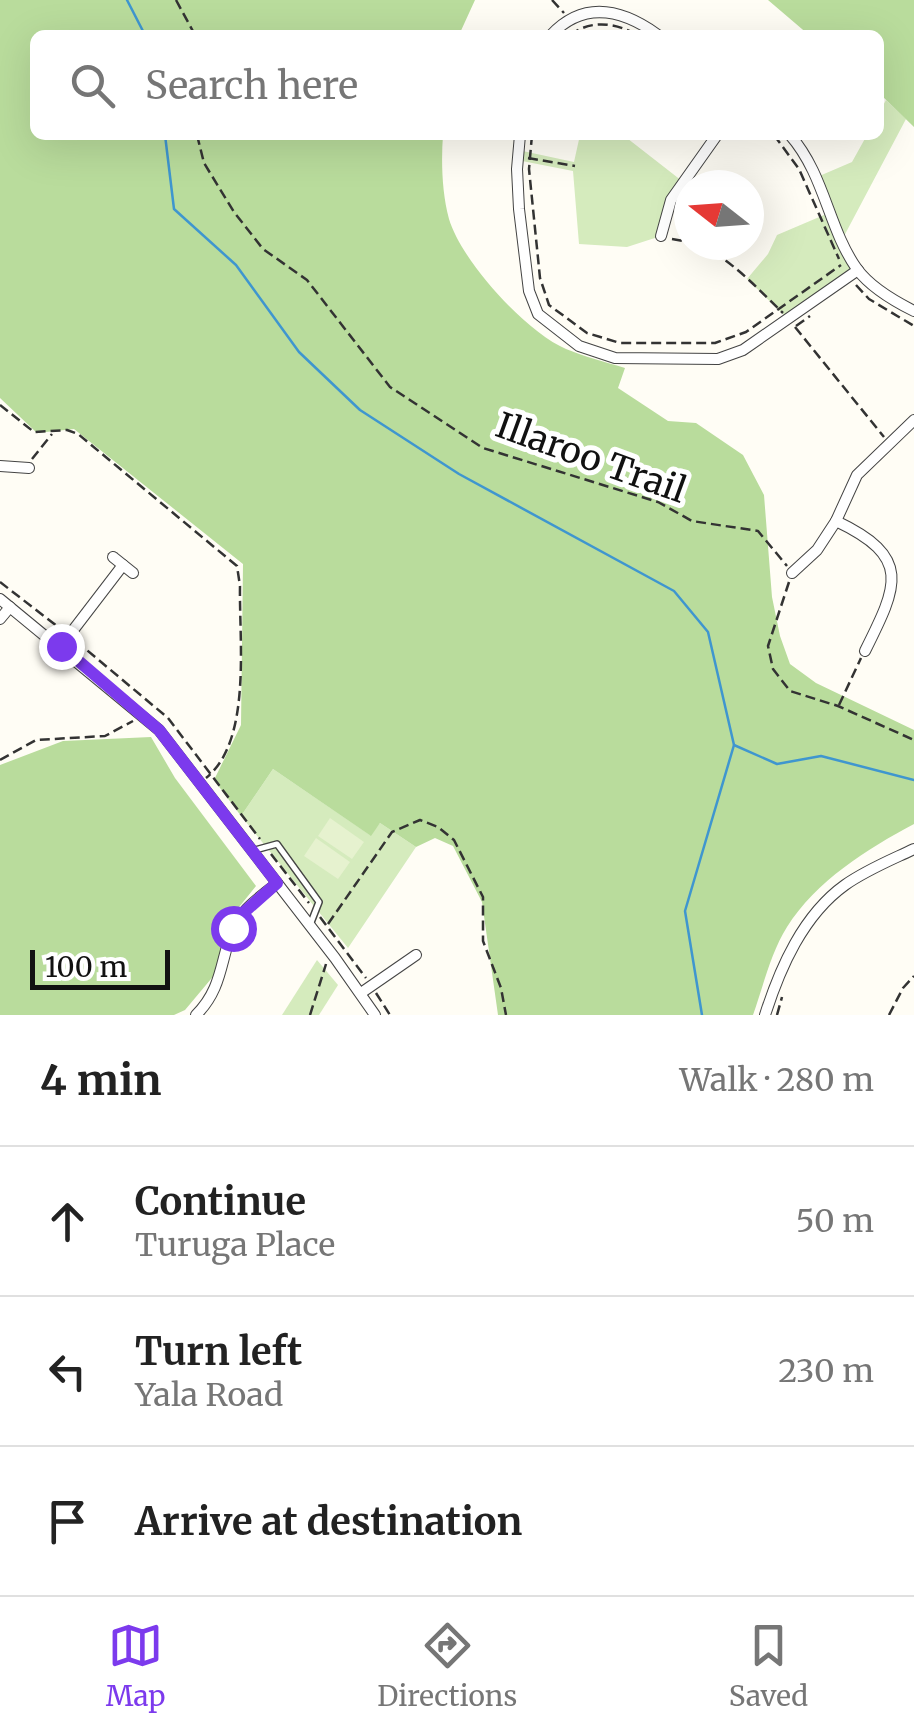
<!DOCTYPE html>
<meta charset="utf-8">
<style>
body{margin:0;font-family:Merriweather,serif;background:#f6f6f6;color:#222}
.compass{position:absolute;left:674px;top:170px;width:90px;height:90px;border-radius:50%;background:#fff;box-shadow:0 10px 40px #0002;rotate:287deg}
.scale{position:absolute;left:30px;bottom:25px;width:140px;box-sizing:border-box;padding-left:10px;border:5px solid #111;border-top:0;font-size:28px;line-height:35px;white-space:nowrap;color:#111;-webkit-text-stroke:8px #fff;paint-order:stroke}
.stop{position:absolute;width:30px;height:30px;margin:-22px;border:8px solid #7c3aed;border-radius:50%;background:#fff}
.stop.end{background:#7c3aed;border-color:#fff;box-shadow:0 2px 10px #0008}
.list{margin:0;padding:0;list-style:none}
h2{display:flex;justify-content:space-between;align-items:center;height:130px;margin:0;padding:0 40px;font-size:42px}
h2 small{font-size:32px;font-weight:400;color:#767676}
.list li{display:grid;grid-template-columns:65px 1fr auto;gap:30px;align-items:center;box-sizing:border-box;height:150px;padding:0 40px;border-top:2px solid #e0e0e0}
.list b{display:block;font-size:38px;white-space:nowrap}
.list p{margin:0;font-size:32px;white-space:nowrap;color:#767676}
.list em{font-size:32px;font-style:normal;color:#767676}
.icon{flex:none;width:55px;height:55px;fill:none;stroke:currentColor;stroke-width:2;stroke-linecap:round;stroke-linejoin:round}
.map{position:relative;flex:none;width:914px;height:1015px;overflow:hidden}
.search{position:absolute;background:#fff;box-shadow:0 10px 40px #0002;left:30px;right:30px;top:30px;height:110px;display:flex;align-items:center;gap:25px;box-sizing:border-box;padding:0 35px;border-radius:15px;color:#767676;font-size:38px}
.sheet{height:580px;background:#fff}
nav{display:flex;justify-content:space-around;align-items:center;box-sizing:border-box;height:140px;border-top:2px solid #e0e0e0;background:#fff;font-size:28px;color:#767676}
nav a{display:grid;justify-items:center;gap:5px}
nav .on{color:#7c3aed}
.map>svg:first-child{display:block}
.green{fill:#d5ebbd}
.forest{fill:#b9dc9c}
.pitch{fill:#e6f2cf}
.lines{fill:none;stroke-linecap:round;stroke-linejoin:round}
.stream{stroke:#3f96cf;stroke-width:2.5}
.lane-casing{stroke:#444;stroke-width:8}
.street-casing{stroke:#444;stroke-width:12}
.path{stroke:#333;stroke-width:2.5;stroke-dasharray:10 5;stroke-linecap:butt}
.lane{stroke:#fff;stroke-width:5}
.street{stroke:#fff;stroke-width:10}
.route{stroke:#7c3aed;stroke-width:12}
.labels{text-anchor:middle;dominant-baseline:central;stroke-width:10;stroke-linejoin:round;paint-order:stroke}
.street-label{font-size:35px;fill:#111;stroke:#fff}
</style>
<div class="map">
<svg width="914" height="1015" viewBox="0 0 914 1015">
<rect width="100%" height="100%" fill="#fffdf5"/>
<g class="green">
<polygon points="886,100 906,119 843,238 858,270 787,318 747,279 768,254 777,235 831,212 817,177 852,162 867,135 879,135 879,113"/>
<polygon points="580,135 623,135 682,181 661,236 627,247 579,244 573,171 517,160 518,150 574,162"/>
<polygon points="273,769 370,835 380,823 416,847 348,948 241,816"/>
<polygon points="317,960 338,985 319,1015 282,1015"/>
</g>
<g class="forest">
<path d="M0 0H475L459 35H35V135H443C441 162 442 193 449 219 462 262 526 332 566 349 585 357 606 362 625 368L618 388 668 421 696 423 743 455 764 495 772 597 780 636 790 664 816 683 914 730V824C867 849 816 881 787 927 771 952 763 987 753 1015H498L482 902 453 846 435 838 416 847 380 823 371 836 273 769 241 816 214 780 241 725 243 564 74 429 37 433 0 398Z"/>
<polygon points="768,0 914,0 914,127 879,93 879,35 809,35"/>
<polygon points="151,737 175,778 256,886 227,922 216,973 185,1010 174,1015 0,1015 0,765 63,741"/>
</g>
<g class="pitch">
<polygon points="330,818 364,842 352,859 318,836"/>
<polygon points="316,838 350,862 338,879 304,856"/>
</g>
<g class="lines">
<g class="stream">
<polyline points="127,0 145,35"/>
<polyline points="165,135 174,209 236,265 299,352 360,410 459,474 674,591 708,632 734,745 685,911 702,1015"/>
<polyline points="734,745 777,764 821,756 914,780"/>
</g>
<defs>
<polyline id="lane" points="255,850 277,844 319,902 310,925"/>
<g id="street">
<path d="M551 35C584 0 622 9 658 35"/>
<polyline points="520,135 517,169 519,209 529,291 538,314 579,346 615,358 718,359 743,350 858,270"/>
<path d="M790 135C825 175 828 228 857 269 871 288 894 301 914 311"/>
<polyline points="661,236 671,200 717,135"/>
<polyline points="0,466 29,468"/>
<path d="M836 521C912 557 898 585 865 651"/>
<polyline points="113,557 133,573"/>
<polyline points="792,573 817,550 836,521 857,475 914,420"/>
<polyline points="0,599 159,730 335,958 375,1015"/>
<polyline points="0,619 10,607"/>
<polyline points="61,646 123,565"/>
<polyline points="361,993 416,955"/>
<path d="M196 1015C223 988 220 960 233 929 240 910 262 896 277 883"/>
<path d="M765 1015C780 968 803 915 845 885 866 870 891 860 914 849"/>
</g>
</defs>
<use href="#lane" class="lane-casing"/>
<use href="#street" class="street-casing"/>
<g class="path">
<polyline points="176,0 195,35"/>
<polyline points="552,0 564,13"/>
<path d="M570 35C592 19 615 23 638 35"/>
<polyline points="197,135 204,163 234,212 263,249 307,280 390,387 483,448 658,502 692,521 758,531 787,566"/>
<polyline points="532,135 529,169 540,278 549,305 587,333 620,343 715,343 746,332 841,265"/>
<polyline points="774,135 799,169 839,259"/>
<polyline points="528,158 575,166"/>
<polyline points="672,239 689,242"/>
<path d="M700 245C732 260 758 289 783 313"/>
<polyline points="856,285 869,299 914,326"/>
<polyline points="796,326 810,316"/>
<polyline points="795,327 884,437"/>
<path d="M0 405 34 432 67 430 78 434 237 566 240 586C239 642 252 741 206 778"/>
<polyline points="32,459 52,434"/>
<polyline points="0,582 62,630"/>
<polyline points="789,582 768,646 773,669 790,691 838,706 914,740"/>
<polyline points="76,641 168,718 260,839"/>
<polyline points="839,705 861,658"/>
<polyline points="0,760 36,740 105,736 133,721"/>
<polyline points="271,854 309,903"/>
<polyline points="320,917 366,978"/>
<polyline points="328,924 392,832 420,820 438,827 454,840 483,897 483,941 501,988 506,1015"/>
<polyline points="376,993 390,1015"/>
<polyline points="310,1015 326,964"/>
<polyline points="777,1015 782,997"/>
<polyline points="889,1015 903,988 914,976"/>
</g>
<use href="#lane" class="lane"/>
<use href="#street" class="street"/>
</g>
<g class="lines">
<polyline class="route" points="61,646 159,730 277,883 242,914 233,928"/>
</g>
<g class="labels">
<g class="street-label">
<text transform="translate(591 458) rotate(20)">Illaroo Trail</text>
</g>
</g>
</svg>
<svg class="compass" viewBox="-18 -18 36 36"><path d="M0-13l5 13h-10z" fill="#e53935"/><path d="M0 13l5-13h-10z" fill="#767676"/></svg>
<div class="scale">100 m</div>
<div class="stop" style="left:233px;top:928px"></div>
<div class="stop end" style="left:61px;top:646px"></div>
<div class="search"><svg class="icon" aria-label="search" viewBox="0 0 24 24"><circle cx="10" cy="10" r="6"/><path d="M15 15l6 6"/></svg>Search here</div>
</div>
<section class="sheet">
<h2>4 min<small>Walk · 280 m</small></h2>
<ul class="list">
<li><svg class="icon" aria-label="ahead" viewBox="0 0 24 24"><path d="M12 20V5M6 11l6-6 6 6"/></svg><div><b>Continue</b><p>Turuga Place</p></div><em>50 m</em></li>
<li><svg class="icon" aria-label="left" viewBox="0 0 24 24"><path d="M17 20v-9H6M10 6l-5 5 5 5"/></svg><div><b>Turn left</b><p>Yala Road</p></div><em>230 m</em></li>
<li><svg class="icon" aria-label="arrive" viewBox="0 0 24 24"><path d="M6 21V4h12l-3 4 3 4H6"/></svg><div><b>Arrive at destination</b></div></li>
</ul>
</section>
<nav>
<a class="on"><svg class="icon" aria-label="map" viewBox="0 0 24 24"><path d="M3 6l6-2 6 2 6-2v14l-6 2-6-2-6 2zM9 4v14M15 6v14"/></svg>Map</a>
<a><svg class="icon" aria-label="directions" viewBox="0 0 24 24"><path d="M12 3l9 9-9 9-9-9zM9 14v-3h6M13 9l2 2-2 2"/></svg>Directions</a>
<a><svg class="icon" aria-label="saved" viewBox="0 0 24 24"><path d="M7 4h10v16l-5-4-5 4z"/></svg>Saved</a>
</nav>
